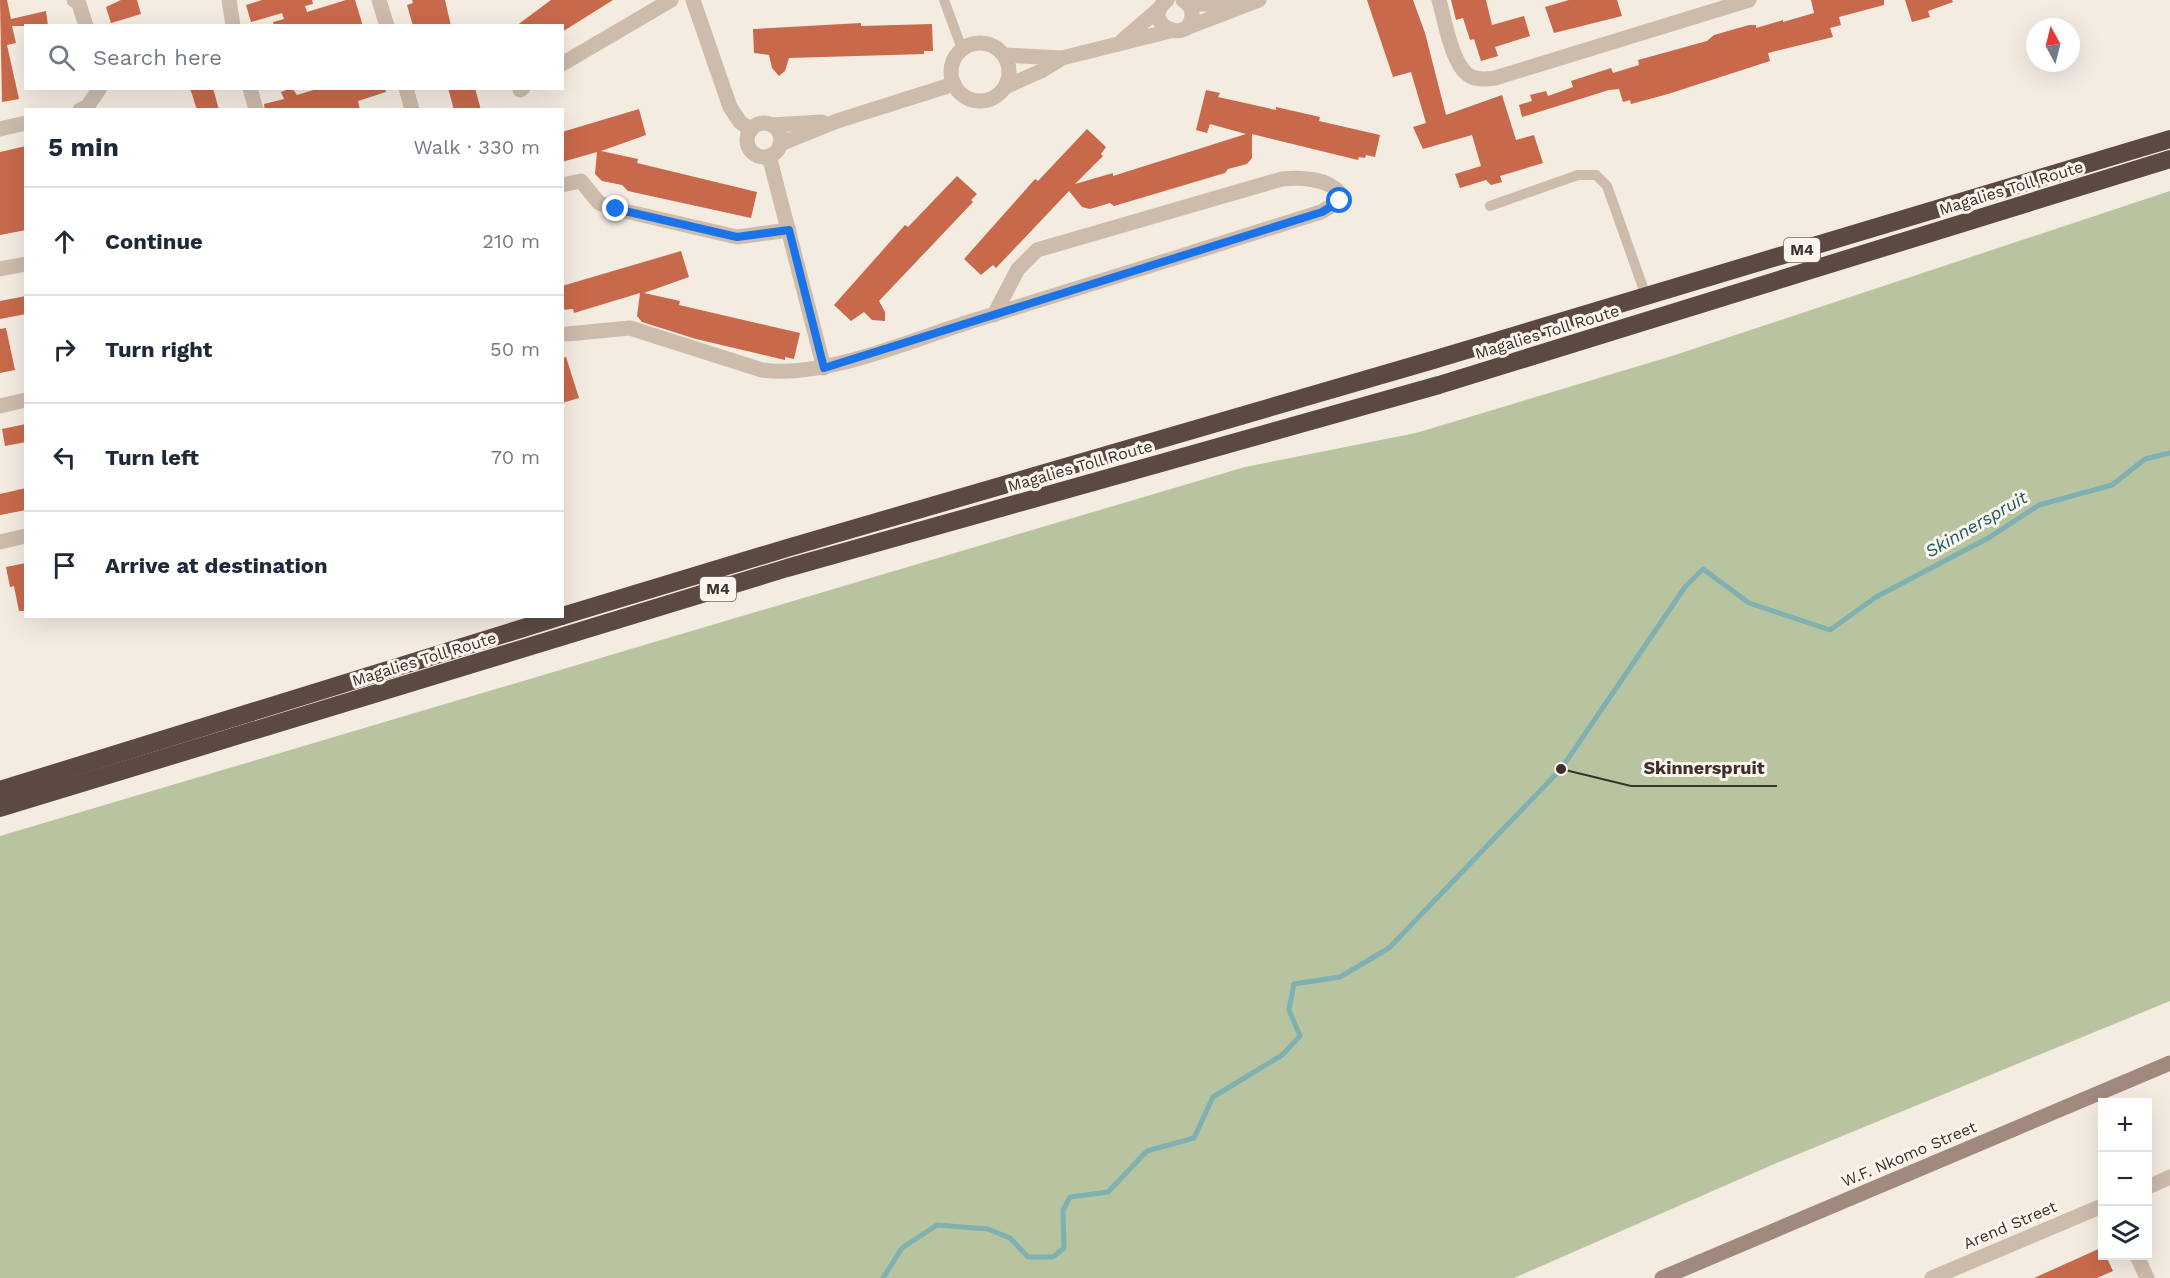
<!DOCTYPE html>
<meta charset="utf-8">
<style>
body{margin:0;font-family:"Work Sans",sans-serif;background:#f6f6f7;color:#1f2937}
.controls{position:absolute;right:18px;bottom:18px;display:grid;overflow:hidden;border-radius:0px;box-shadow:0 6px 24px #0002}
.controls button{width:54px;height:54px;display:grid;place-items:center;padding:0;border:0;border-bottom:2px solid #e0e1e3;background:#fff;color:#1f2937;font:30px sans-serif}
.compass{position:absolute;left:2026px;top:18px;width:54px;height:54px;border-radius:50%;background:#fff;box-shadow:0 6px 24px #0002;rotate:353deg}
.stop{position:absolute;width:18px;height:18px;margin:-14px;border:4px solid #1a73e8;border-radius:50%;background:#fff}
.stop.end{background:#1a73e8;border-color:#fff;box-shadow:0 2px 6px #0008}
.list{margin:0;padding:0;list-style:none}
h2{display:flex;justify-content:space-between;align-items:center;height:78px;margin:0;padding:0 24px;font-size:26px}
h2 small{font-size:20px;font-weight:400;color:#747a83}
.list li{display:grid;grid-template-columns:39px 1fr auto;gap:18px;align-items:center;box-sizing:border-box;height:108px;padding:0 24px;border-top:2px solid #e0e1e3}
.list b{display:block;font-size:22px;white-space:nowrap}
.list em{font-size:20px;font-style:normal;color:#747a83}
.icon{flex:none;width:33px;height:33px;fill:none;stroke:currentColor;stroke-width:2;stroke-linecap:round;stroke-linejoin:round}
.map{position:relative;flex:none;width:2170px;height:1278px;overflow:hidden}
.search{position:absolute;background:#fff;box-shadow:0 6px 24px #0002;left:24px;top:24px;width:540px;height:66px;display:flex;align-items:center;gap:15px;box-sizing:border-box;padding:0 21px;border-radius:0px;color:#747a83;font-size:22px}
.panel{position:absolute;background:#fff;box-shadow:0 6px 24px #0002;left:24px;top:108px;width:540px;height:510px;border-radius:0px}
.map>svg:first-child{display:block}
.green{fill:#b8c4a0}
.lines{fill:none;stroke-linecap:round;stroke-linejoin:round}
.stream{stroke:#7fb0b2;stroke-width:5}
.building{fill:#c8694b}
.service{stroke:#cdbbac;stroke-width:10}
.minor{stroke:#cdbbac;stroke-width:15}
.secondary{stroke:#a18a7d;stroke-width:15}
.motorway{stroke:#5c4a42;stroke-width:18}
.route{stroke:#1a73e8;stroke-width:8}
.labels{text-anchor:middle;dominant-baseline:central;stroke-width:6;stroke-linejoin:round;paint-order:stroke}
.shield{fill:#fbf5ee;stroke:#756b66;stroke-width:1.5}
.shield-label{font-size:15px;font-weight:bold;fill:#3b302b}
.street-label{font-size:16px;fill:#3b302b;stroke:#fbf5ee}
.water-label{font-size:18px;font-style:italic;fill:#1f5a5e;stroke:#fbf5ee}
.leader{fill:none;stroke:#3b302b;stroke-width:2}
.callout-dot{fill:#3b302b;stroke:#fbf5ee;stroke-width:2}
.callout-label{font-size:18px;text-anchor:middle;font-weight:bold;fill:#3b302b;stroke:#fbf5ee;stroke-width:6;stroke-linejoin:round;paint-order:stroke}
</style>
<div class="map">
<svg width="2170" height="1278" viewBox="0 0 2170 1278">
<rect width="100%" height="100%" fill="#f4ebe1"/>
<polygon class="green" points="2170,191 2170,1001 1772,1165 1514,1278 0,1278 0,836 1245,467 1416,433 1672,356"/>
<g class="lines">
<polyline class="stream" points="883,1278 902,1248 937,1225 988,1229 1010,1238 1028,1257 1053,1257 1064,1248 1063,1210 1070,1197 1108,1192 1147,1151 1194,1138 1213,1097 1282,1055 1300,1036 1289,1010 1294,984 1340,977 1389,948 1561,769 1685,587 1703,569 1749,603 1830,630 1876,597 1990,537 2039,505 2112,485 2145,459 2170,453"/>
</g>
<g class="building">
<polygon points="0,0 7,0 11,19 46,11 48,26 12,26 16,43 7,45 19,99 2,102"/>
<polygon points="121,0 137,0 141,14 111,23 106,7"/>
<polygon points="262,0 312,0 313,4 305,6 307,12 346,0 355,0 363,26 274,26 273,22 284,19 282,13 251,22 246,5"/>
<polygon points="412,0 445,0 451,26 413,26 407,5 413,3"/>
<polygon points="551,0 613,0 562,32 562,26 516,26"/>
<polygon points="1367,0 1413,0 1425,33 1446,115 1502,95 1516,140 1534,135 1543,163 1500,176 1502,182 1491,185 1486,180 1460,188 1455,174 1481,166 1472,135 1423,149 1413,127 1426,123 1411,72 1393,77"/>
<polygon points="1451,0 1486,0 1492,25 1524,16 1530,36 1495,47 1498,56 1481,61 1474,39 1470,40 1463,18 1456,20"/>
<polygon points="1569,0 1617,0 1622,16 1554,33 1545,7"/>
<polygon points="1811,0 1884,0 1884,5 1839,17 1841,25 1830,28 1833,37 1768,53 1770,61 1668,94 1631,104 1630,100 1623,102 1619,89 1609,90 1522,117 1519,105 1532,101 1530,95 1546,91 1548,96 1573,87 1571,81 1611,68 1613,73 1639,65 1638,60 1707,41 1714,35 1749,25 1756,25 1756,28 1783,20 1783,22 1814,13"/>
<polygon points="1905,0 1952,0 1953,2 1928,11 1930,17 1912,22"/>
<polygon points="861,23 861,26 932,24 933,51 924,51 924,54 789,58 785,71 779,76 772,68 769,55 754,53 753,29"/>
<polygon points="190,88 213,88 219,110 197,110"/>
<polygon points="292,88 297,95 320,88 385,88 386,92 358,101 360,110 265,110 264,104 284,99 281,92"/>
<polygon points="448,88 475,88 481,110 454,110"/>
<polygon points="1206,90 1220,93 1218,97 1276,110 1276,107 1320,117 1319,121 1380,135 1375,157 1366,155 1365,158 1359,157 1358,160 1252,134 1252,158 1247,164 1228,169 1225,173 1114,206 1110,203 1090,209 1082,207 1069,191 996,268 993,265 981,275 964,259 1035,179 1038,181 1087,129 1106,147 1101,154 1103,156 1075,184 1113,173 1113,176 1246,134 1210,124 1207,133 1196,130"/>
<polygon points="639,109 646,135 601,151 638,159 637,163 757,192 751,218 628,191 622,185 602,181 595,174 597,152 562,162 562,132"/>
<polygon points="26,146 26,230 0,235 0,152"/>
<polygon points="957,176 977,194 971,200 973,202 879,301 885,312 885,321 872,320 864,312 851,321 834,305 905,225 908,227"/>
<polygon points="681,251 689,277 644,293 680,301 679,305 800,333 794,359 785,357 785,360 696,339 642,322 637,316 640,293 574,313 573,309 562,310 562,286"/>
<polygon points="26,296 26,314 0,319 0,301"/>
<polygon points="6,328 15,370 0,373 0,329"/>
<polygon points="566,357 579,398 562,403 562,358"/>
<polygon points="26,424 26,442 5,446 2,429"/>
<polygon points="26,488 26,510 0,515 0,494"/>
<polygon points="26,563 26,611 19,611 14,586 10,587 6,567"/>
<polygon points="2103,1247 2103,1256 2106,1256 2113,1271 2097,1278 2034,1278"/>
</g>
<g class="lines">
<g class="service">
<polyline points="944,0 962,49"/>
<polyline points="1490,206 1578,175 1596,175 1607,186 1646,296"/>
</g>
<g class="minor">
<polyline points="74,0 79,4 86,26"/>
<polyline points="229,0 233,26"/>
<polyline points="379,0 387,26"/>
<polyline points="693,0 730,107 740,122 751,130"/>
<path d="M1167 0C1138 23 1189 47 1192 16 1193 9 1189 4 1183 0"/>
<path d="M1439 0C1445 20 1452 69 1472 77 1479 80 1488 79 1495 78L1749 0"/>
<polyline points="1188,3 1234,6"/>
<polyline points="1186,28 1259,0"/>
<polyline points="1122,41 1160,8"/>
<circle cx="980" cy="72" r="29"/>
<polyline points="1004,55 1062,58"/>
<polyline points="562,64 671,0"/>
<polyline points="1005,87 1041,71 1062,58 1170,31"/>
<polyline points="250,88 256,110"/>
<polyline points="406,88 412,110"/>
<polyline points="520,90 523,88"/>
<polyline points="80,110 87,107 100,88"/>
<circle cx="764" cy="140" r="17"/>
<polyline points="772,125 822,122"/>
<polyline points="0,129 26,123"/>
<polyline points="780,144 837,121 954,84"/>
<polyline points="769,156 824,368"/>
<polyline points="562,185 581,181 599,203 616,209 737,237 789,230"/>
<polyline points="0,269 26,264"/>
<path d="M567 334 630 328 762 370C822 379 909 341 969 322 1086 286 1204 249 1321 212L1340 201 1341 194C1328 178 1300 177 1282 179L1037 250 1018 269 994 315"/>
<polyline points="0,406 26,400"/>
<polyline points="0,542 26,536"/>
<polyline points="2148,1187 2170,1177"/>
<polyline points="2137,1256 2147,1278"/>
<polyline points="1932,1278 2102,1206"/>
</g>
<polyline class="secondary" points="1662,1278 2170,1063"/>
<g class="motorway">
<polyline points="562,616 787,548 1433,360 2170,139"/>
<polyline points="0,790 562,616"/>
<polyline points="0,808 787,568 1439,385 2170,159"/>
</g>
</g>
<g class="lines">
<polyline class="route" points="616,209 737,237 789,230 824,368 1322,212 1340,201"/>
</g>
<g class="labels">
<g class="shield">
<rect x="1784" y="238" width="36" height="24" rx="4.5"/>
<rect x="700" y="577" width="36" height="24" rx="4.5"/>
</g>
<g class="shield-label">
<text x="1802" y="250">M4</text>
<text x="718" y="589">M4</text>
</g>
<g class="street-label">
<text transform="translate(2011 188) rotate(-17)">Magalies Toll Route</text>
<text transform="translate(1547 332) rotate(-17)">Magalies Toll Route</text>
<text transform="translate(1080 466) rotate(-16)">Magalies Toll Route</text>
<text transform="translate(424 659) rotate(-17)">Magalies Toll Route</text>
<text transform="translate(1909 1154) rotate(-23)">W.F. Nkomo Street</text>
<text transform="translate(2010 1225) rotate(-23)">Arend Street</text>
</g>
<g class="water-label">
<text transform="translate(1976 524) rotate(-30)">Skinnerspruit</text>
</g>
</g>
<path class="leader" d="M1561 769L1631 786H1777"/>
<circle class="callout-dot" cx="1561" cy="769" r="6"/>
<g class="callout-label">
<text x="1704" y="774">Skinnerspruit</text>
</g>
</svg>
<div class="controls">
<button>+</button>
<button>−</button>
<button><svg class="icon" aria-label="layers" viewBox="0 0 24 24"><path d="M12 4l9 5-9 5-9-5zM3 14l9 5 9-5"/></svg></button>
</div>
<svg class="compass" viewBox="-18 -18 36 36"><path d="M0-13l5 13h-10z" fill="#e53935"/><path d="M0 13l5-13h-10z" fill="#747a83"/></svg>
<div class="stop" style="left:1340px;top:201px"></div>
<div class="stop end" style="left:616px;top:209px"></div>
<div class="search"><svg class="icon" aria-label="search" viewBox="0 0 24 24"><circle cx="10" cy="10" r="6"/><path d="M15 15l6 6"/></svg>Search here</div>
<section class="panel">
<h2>5 min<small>Walk · 330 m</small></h2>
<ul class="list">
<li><svg class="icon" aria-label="ahead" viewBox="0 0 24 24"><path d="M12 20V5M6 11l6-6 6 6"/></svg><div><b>Continue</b></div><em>210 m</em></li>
<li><svg class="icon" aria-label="right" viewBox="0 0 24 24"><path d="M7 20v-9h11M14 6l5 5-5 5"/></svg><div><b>Turn right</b></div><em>50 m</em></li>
<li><svg class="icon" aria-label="left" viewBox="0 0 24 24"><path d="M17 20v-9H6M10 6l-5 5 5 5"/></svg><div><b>Turn left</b></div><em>70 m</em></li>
<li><svg class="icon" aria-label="arrive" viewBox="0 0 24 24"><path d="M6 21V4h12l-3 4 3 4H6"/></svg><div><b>Arrive at destination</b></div></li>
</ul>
</section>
</div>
